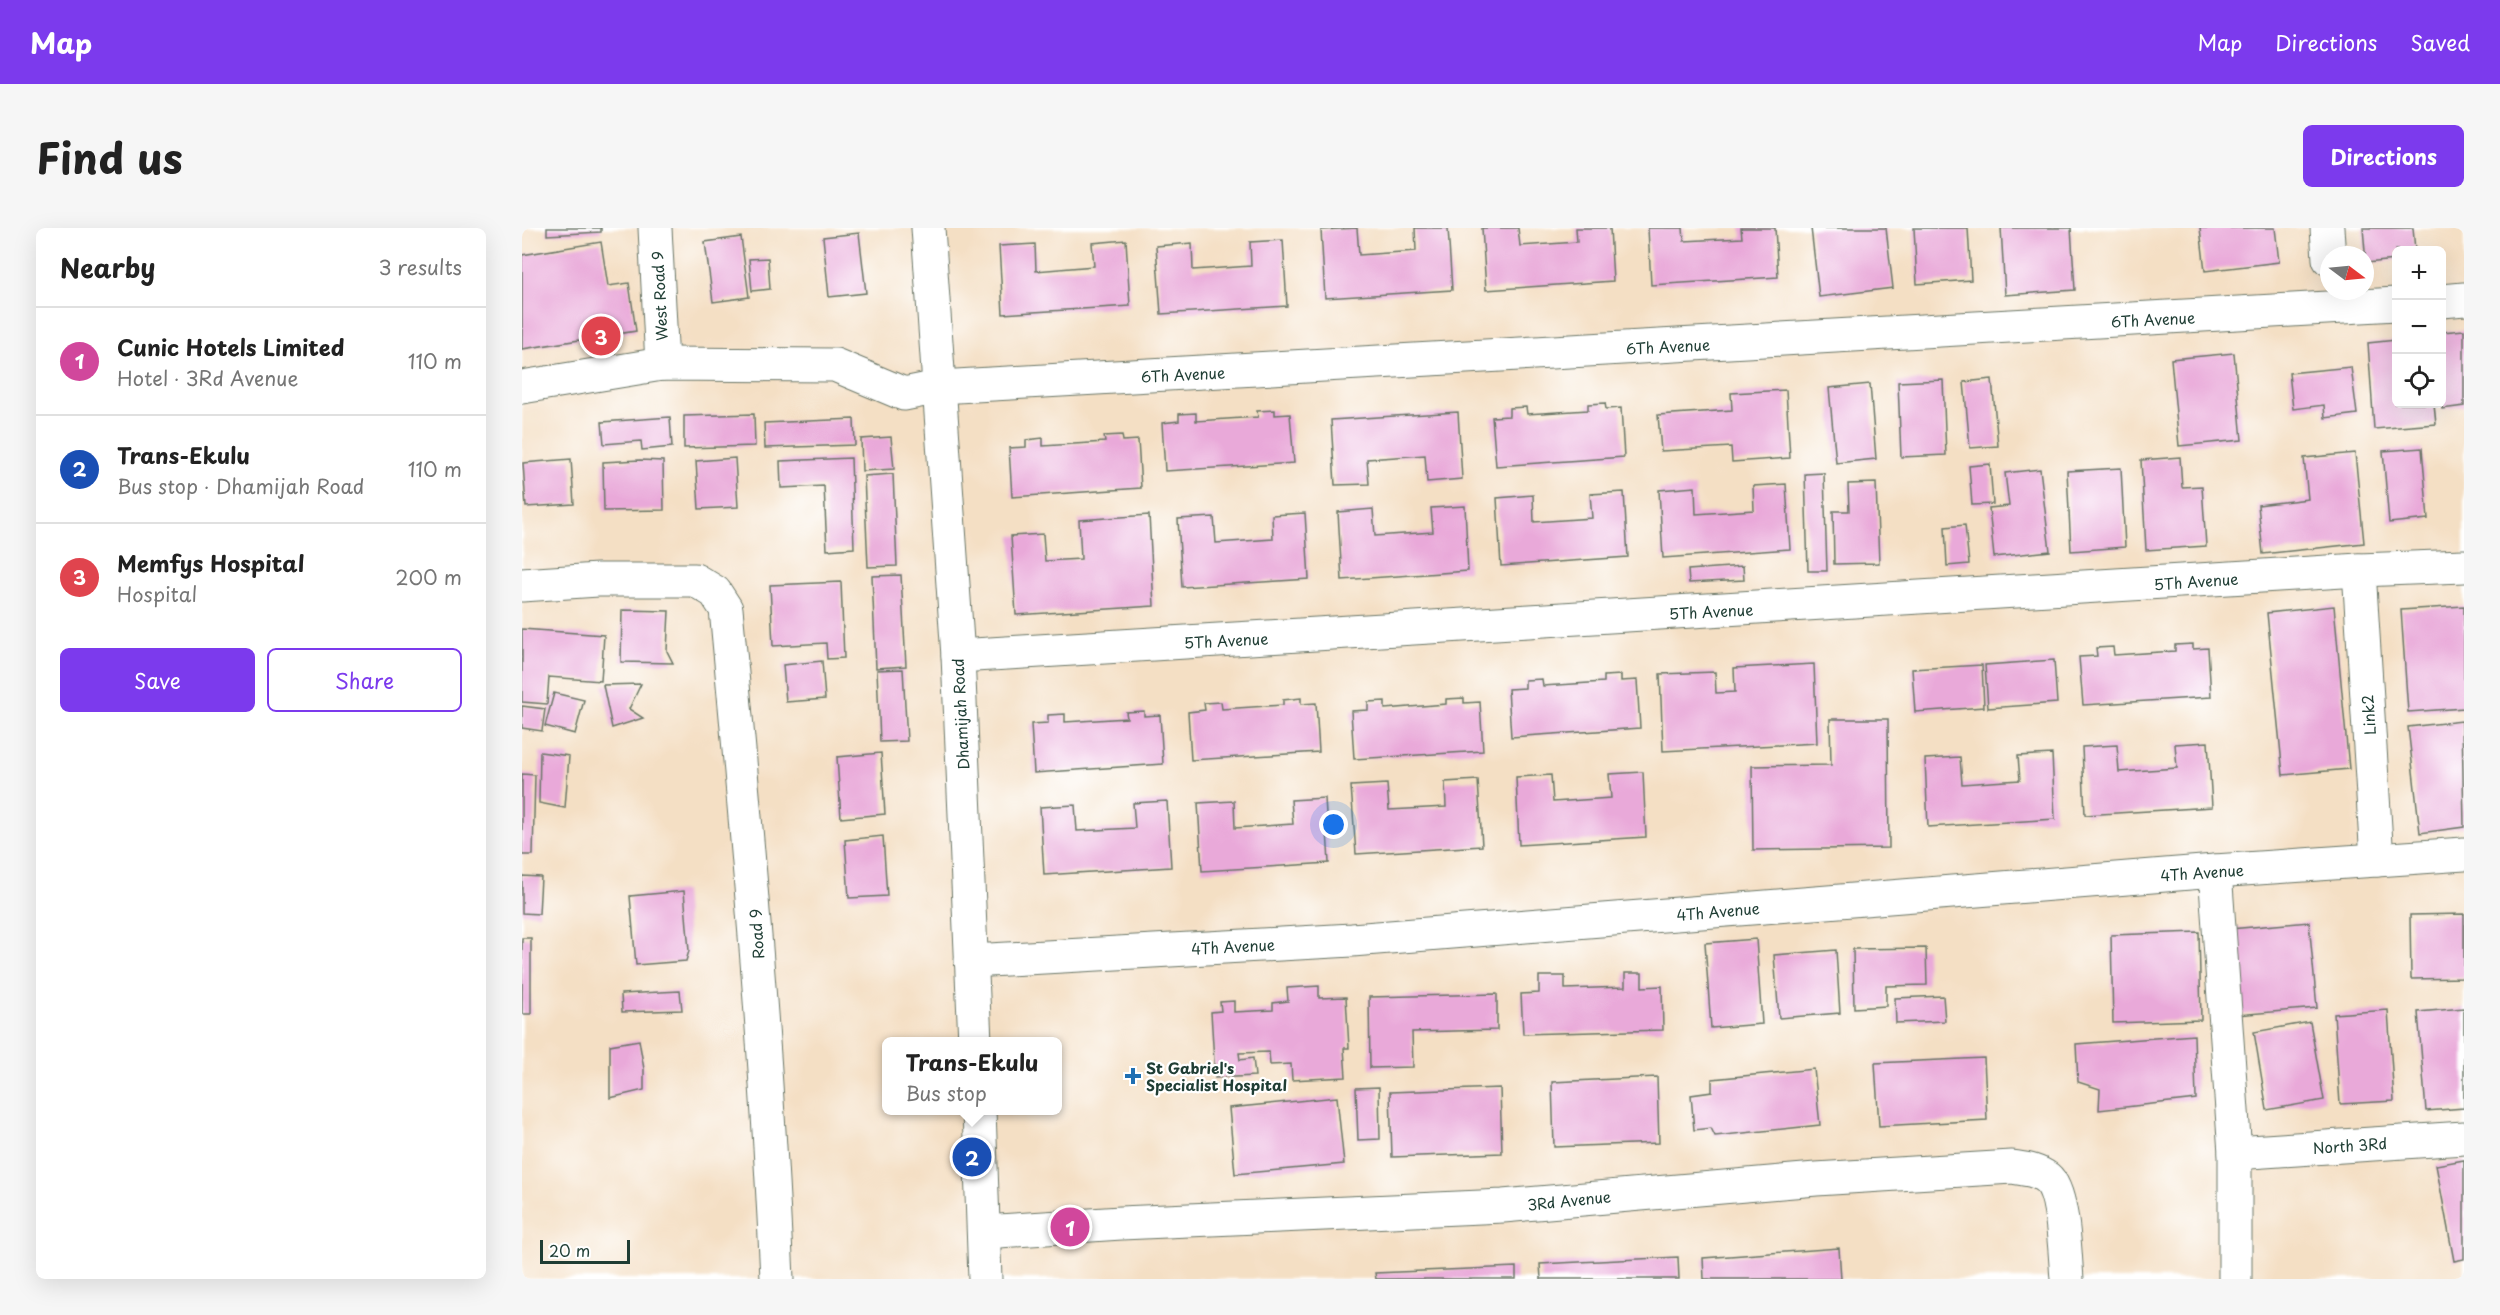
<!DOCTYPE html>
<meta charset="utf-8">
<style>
body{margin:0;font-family:"Playpen Sans",sans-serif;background:#f6f6f6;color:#222}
.controls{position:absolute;right:18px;top:18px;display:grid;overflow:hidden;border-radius:9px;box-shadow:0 6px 24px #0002}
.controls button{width:54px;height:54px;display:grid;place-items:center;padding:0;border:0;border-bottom:2px solid #e0e0e0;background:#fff;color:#222;font:30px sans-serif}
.compass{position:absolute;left:1798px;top:18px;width:54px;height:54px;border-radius:50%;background:#fff;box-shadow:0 6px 24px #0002;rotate:106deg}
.scale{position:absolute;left:18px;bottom:15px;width:90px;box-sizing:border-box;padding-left:6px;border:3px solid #1f3d34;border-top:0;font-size:16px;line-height:21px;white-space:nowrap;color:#1f3d34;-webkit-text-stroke:4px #fff;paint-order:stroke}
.you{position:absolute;left:812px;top:597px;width:21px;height:21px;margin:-15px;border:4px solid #fff;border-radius:50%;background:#1a73e8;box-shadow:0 0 0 9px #1a73e833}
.badge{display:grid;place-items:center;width:39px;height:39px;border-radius:50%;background:#7c3aed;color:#fff;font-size:20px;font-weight:700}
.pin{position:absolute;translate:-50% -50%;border:3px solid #fff;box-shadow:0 2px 6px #0006}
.popup{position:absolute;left:360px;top:809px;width:180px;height:78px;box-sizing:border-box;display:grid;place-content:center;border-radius:9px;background:#fff;filter:drop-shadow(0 2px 4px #0005);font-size:20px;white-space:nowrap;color:#767676}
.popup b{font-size:22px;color:#222}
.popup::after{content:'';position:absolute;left:50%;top:100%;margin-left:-12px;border:12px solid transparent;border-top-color:#fff}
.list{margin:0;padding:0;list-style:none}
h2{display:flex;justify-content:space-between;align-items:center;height:78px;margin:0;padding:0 24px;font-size:26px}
h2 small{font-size:20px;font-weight:400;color:#767676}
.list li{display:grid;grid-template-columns:39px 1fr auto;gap:18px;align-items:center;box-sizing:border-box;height:108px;padding:0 24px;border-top:2px solid #e0e0e0}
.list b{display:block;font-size:22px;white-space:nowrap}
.list p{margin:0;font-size:20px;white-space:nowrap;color:#767676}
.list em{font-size:20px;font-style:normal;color:#767676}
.actions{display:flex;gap:12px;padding:18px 24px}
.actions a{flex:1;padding:14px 0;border:2px solid #7c3aed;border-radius:9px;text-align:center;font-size:21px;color:#7c3aed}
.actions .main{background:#7c3aed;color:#fff}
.icon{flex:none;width:33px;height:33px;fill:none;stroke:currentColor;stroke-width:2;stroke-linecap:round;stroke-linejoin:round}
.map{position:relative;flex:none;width:1942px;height:1051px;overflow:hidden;border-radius:9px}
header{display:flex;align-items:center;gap:36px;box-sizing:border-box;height:84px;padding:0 30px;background:#7c3aed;color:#fff}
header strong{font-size:28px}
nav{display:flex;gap:33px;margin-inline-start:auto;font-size:21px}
.intro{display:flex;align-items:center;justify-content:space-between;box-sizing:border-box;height:144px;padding:0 36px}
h1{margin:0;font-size:42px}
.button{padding:15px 27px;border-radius:9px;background:#7c3aed;color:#fff;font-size:21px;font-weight:700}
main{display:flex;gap:36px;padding:0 36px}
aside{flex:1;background:#fff;border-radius:9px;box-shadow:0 6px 24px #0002}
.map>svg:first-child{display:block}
.building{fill:#e9a9d9}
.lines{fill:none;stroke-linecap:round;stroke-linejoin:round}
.minor-casing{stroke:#6a7666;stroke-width:35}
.major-casing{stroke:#6a7666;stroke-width:35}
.minor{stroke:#fff;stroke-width:33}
.major{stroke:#fff;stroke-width:33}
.poi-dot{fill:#1f6fb2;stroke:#fff;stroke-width:2}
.labels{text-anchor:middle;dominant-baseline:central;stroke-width:4.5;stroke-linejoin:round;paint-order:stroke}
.street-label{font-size:15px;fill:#1f3d34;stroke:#fff}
.poi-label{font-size:15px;font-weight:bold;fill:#1f3d34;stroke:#fff;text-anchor:start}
</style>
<header>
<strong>Map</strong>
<nav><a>Map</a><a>Directions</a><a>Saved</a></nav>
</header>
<div class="intro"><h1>Find us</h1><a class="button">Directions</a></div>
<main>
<aside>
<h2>Nearby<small>3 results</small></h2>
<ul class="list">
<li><span class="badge" style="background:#d1479c">1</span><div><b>Cunic Hotels Limited</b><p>Hotel · 3Rd Avenue</p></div><em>110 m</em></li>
<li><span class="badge" style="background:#1a4fb4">2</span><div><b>Trans-Ekulu</b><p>Bus stop · Dhamijah Road</p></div><em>110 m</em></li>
<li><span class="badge" style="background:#e0444e">3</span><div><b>Memfys Hospital</b><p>Hospital</p></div><em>200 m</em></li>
</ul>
<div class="actions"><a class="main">Save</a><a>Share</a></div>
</aside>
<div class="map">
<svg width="1942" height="1051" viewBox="0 0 1942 1051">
<rect width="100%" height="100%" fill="#fff"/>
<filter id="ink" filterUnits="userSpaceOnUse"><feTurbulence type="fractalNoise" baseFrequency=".0167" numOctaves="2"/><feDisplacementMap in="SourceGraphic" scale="12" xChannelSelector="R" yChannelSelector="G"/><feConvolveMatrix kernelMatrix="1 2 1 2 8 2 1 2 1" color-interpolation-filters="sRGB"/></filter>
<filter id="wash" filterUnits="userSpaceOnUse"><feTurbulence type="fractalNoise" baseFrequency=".008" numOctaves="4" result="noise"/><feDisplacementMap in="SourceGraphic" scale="24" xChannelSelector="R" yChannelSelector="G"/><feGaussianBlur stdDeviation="1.35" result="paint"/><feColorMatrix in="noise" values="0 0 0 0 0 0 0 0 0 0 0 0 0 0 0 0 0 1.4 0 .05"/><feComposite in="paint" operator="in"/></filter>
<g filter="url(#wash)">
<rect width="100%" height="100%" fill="#f4dfc4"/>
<g id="blocks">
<g class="building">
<polygon points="25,0 79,0 79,4 25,7"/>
<polygon points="835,0 837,27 894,23 893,0 926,0 930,62 803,70 799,2"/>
<polygon points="960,0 996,0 998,18 1055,14 1054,0 1088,0 1091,53 964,62"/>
<polygon points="1126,0 1161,0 1162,13 1220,10 1219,0 1253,0 1256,49 1129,57"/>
<polygon points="1289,0 1364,0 1371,60 1297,69"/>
<polygon points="1392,0 1446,0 1449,52 1395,56"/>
<polygon points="1479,0 1549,0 1553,62 1483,67"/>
<polygon points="1678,0 1753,0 1757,34 1683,43"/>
<polygon points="1841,0 1891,0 1893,22 1874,22 1874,32 1844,35"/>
<polygon points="337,5 344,65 307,69 301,9"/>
<polygon points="219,9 227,69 191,74 183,14"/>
<polygon points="604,12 608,78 481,86 477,18 513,16 514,43 572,38 570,15"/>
<polygon points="761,12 765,78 639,86 634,18 670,15 671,42 729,38 728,14"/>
<polygon points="79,14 86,58 107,55 114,103 0,121 0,27"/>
<polygon points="246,30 248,61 230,63 227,31"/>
<polygon points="1942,102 1942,178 1920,181 1920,104"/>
<polygon points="1874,112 1874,176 1912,176 1914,196 1852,201 1846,115"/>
<polygon points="1712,125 1720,212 1657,218 1649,131"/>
<polygon points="1829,139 1835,186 1803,190 1802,177 1771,181 1767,145"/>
<polygon points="1470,151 1476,218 1448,220 1442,154"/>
<polygon points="1421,152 1424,227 1379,229 1376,154"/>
<polygon points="1348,156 1354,231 1314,235 1307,160"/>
<polygon points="1264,162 1268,230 1210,234 1209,219 1139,223 1136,187 1210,182 1209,165"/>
<polygon points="1083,175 1084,181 1099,180 1102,229 974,238 970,189 987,188 987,180 1004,179 1005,186 1066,182 1066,176"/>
<polygon points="753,182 753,187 768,186 772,235 643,243 640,195 657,193 657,186 674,185 674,193 736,189 735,183"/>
<polygon points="936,184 940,251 905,254 903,227 845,231 847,256 813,257 809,192"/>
<polygon points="232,186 233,218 162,220 162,188"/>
<polygon points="148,189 150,219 120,222 119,213 82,216 80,194"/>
<polygon points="332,191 333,217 243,220 242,195"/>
<polygon points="600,207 601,213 616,212 619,260 490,269 487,220 504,219 504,212 521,210 521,218 583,214 582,208"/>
<polygon points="369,209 372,241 340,243 339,211"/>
<polygon points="1900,220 1906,291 1867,295 1861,223"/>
<polygon points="1833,225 1842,315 1741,326 1736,277 1786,271 1782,230"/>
<polygon points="1658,229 1660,259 1680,258 1684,318 1624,322 1619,232"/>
<polygon points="213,230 216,279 177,281 174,233"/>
<polygon points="329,230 332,320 305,322 302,258 259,260 258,233"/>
<polygon points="49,231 52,276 4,279 1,235"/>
<polygon points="118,232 141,233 142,282 82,283 81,234"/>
<polygon points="1468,236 1471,276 1450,277 1447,238"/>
<polygon points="1599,240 1603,319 1549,323 1545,243"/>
<polygon points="1518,241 1528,323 1472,329 1467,280 1487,278 1483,245"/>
<polygon points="1302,245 1305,343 1286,343 1283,246"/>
<polygon points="371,246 375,338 346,339 342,248"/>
<polygon points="1354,255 1357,335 1312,336 1311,283 1327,283 1326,256"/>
<polygon points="1264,256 1268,321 1141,330 1137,262 1173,259 1174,286 1232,282 1231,258"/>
<polygon points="1102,264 1106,329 979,338 975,270 1011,267 1012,294 1070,290 1068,266"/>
<polygon points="943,278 946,343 820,352 816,284 851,281 853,308 911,304 909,280"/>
<polygon points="783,285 787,351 660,359 656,291 692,289 694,315 751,311 750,287"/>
<polygon points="627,287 632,378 494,387 489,308 521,306 523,333 559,331 557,292"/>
<polygon points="1443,297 1447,336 1425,338 1423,299"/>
<polygon points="1221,338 1222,352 1167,355 1166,342"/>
<polygon points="379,347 384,438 354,440 350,348"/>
<polygon points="319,354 322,430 305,431 304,415 251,418 248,357"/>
<polygon points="1812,378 1827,541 1761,547 1745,385"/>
<polygon points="1942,378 1942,480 1886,484 1879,382"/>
<polygon points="100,382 147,383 145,423 151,435 99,434"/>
<polygon points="0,401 82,407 79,453 27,449 25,476 0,474"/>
<polygon points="1671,416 1671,421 1686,420 1689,469 1561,477 1557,429 1575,428 1574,420 1591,419 1592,427 1653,423 1653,417"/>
<polygon points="1532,432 1535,475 1466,480 1463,437"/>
<polygon points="300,433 303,471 264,474 261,437"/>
<polygon points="1292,436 1295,515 1141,523 1138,446 1193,444 1194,465 1213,464 1212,440"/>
<polygon points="1460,437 1462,479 1393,484 1390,441"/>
<polygon points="381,441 385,513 358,514 355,442"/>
<polygon points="1099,447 1099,453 1115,452 1118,500 989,509 986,461 1003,460 1003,452 1020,451 1021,458 1082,454 1082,448"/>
<polygon points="119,456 107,481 121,490 90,500 81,457"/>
<polygon points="32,465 62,472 53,506 23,498"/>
<polygon points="779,470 779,476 794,475 797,524 669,532 666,484 683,482 682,475 699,474 700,481 761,477 761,472"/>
<polygon points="942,470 942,475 958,474 961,523 832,531 829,483 846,482 846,474 863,473 863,481 924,476 924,471"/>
<polygon points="0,478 23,481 20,503 0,500"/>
<polygon points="622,483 622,488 638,487 641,536 512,545 509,496 526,495 526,487 543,486 543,494 605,490 604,484"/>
<polygon points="1308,491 1366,491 1367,620 1231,622 1230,538 1309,537"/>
<polygon points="1940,493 1942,599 1898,605 1886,499"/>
<polygon points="1686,514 1690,579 1563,587 1560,519 1595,517 1597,544 1655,540 1653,516"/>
<polygon points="18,524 47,528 43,580 17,575"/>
<polygon points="359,525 363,586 319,590 315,529"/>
<polygon points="1530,526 1533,591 1406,599 1403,531 1438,529 1440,556 1498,552 1496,528"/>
<polygon points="1121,544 1124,609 997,617 994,549 1029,547 1031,574 1089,570 1087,546"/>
<polygon points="0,546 13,547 11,627 0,627"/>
<polygon points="956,552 960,618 834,626 829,558 865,556 867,582 924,579 923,554"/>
<polygon points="803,570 807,635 680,643 676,575 712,573 713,600 771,596 769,572"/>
<polygon points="645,573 649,639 522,647 518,579 553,577 555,603 613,600 611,575"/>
<polygon points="361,608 365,668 327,670 323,612"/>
<polygon points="0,648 19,649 17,686 0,685"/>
<polygon points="162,663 167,723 164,733 114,737 108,668"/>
<polygon points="1942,686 1942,750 1889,751 1888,687"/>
<polygon points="1787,694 1795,780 1715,787 1708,701"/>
<polygon points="1677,704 1679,792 1591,795 1589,707"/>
<rect x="0" y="710" width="9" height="76"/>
<polygon points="1234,711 1240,796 1189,800 1183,715"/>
<polygon points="1404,720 1405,757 1364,758 1364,778 1332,780 1331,721"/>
<polygon points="1314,722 1318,785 1257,790 1252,727"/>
<polygon points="1103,745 1120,745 1120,759 1140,758 1141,802 1001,806 999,766 1017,765 1017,748 1043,748 1043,761 1103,759"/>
<polygon points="797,758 797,770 824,769 827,820 822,820 824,849 770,852 769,836 748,837 747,824 717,825 718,832 731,830 733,848 693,850 689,784 699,783 698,774 712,773 712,784 751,782 751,775 766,773 765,760"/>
<polygon points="158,763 160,782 100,784 99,766"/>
<polygon points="975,766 975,802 890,804 891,839 848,840 847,769"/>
<polygon points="1421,768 1423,793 1374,795 1373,770"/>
<polygon points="1942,780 1942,880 1904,883 1896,784"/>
<polygon points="1866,782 1872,873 1818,876 1812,786"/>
<polygon points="1788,794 1802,872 1745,882 1732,804"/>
<polygon points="1672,807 1674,871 1577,882 1578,861 1556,854 1554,816"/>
<polygon points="117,812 122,841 122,862 88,870 88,817"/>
<polygon points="1462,830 1465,892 1357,898 1353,835"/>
<polygon points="1292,841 1298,897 1193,908 1189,900 1172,902 1169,867 1190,864 1190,851"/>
<polygon points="1135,849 1137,915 1032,919 1030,854"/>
<polygon points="857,859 858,911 836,912 834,860"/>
<polygon points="978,860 980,925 870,929 868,864"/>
<polygon points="815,869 822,936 713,946 707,880"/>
<polygon points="1942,932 1942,1031 1932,1033 1914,937"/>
<polygon points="1317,1020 1319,1051 1182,1051 1181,1030"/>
<polygon points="1156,1029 1157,1051 1019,1051 1018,1036"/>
<polygon points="994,1039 994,1051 854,1051 853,1045"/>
</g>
</g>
</g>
<g filter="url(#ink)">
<use href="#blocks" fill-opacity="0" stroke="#6a7666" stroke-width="1.5"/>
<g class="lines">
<defs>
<g id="minor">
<polyline points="133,0 140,136"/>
<polyline points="1805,0 1807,31"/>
<polyline points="1920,73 1942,71"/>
<polyline points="417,159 1874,76"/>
<polyline points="1837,342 1855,632"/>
<path d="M0 357 76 352H173L193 364 204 381C225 604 245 827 255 1051"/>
<polyline points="436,428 1837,342 1942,338"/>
<polyline points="1693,643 1713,925 1713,1051"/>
<polyline points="449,733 830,712 1693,643 1942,626"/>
<polyline points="1713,925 1942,910"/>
<path d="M462 1004 599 995 981 978 1294 951 1490 939C1503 941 1515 942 1525 950 1542 964 1543 1029 1545 1051"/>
</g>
<g id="major">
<polyline points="406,0 436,428 453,814"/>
<polyline points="0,159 140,136 313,137 382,166 417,159"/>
<polyline points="457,882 463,1051"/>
</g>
</defs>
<use href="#minor" class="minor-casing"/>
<use href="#major" class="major-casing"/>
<use href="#minor" class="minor"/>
<use href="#major" class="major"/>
</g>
</g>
<path class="poi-dot" d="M608 839h6v6h6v6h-6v6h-6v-6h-6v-6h6z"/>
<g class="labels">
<g class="street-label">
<text transform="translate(137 68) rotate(-93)">West Road 9</text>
<text transform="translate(1631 91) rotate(-3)">6Th Avenue</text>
<text transform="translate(1146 118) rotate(-3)">6Th Avenue</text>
<text transform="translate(661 146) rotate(-3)">6Th Avenue</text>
<text transform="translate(1674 353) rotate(-4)">5Th Avenue</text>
<text transform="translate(1189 383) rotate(-3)">5Th Avenue</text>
<text transform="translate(704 412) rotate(-3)">5Th Avenue</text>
<text transform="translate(438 486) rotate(-93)">Dhamijah Road</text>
<text transform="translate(1846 487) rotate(-94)">Link2</text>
<text transform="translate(1680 644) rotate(-4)">4Th Avenue</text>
<text transform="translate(1196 683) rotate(-5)">4Th Avenue</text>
<text transform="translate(234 706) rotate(-94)">Road 9</text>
<text transform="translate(711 718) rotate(-3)">4Th Avenue</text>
<text transform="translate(1828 917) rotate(-4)">North 3Rd</text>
<text transform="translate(1047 972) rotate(-6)">3Rd Avenue</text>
</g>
<g class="poi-label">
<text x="624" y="839">St Gabriel's<tspan x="624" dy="17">Specialist Hospital</tspan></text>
</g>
</g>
</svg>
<div class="controls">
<button>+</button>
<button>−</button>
<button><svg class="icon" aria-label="locate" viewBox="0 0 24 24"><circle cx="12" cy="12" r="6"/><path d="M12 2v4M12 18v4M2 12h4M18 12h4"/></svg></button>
</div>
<svg class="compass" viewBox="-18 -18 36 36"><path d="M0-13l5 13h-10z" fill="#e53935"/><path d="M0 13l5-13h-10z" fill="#767676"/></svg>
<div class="scale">20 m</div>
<div class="you"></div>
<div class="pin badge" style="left:548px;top:999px;background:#d1479c">1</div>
<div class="pin badge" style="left:450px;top:929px;background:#1a4fb4">2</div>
<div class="popup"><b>Trans-Ekulu</b>Bus stop</div>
<div class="pin badge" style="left:79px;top:108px;background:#e0444e">3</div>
</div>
</main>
